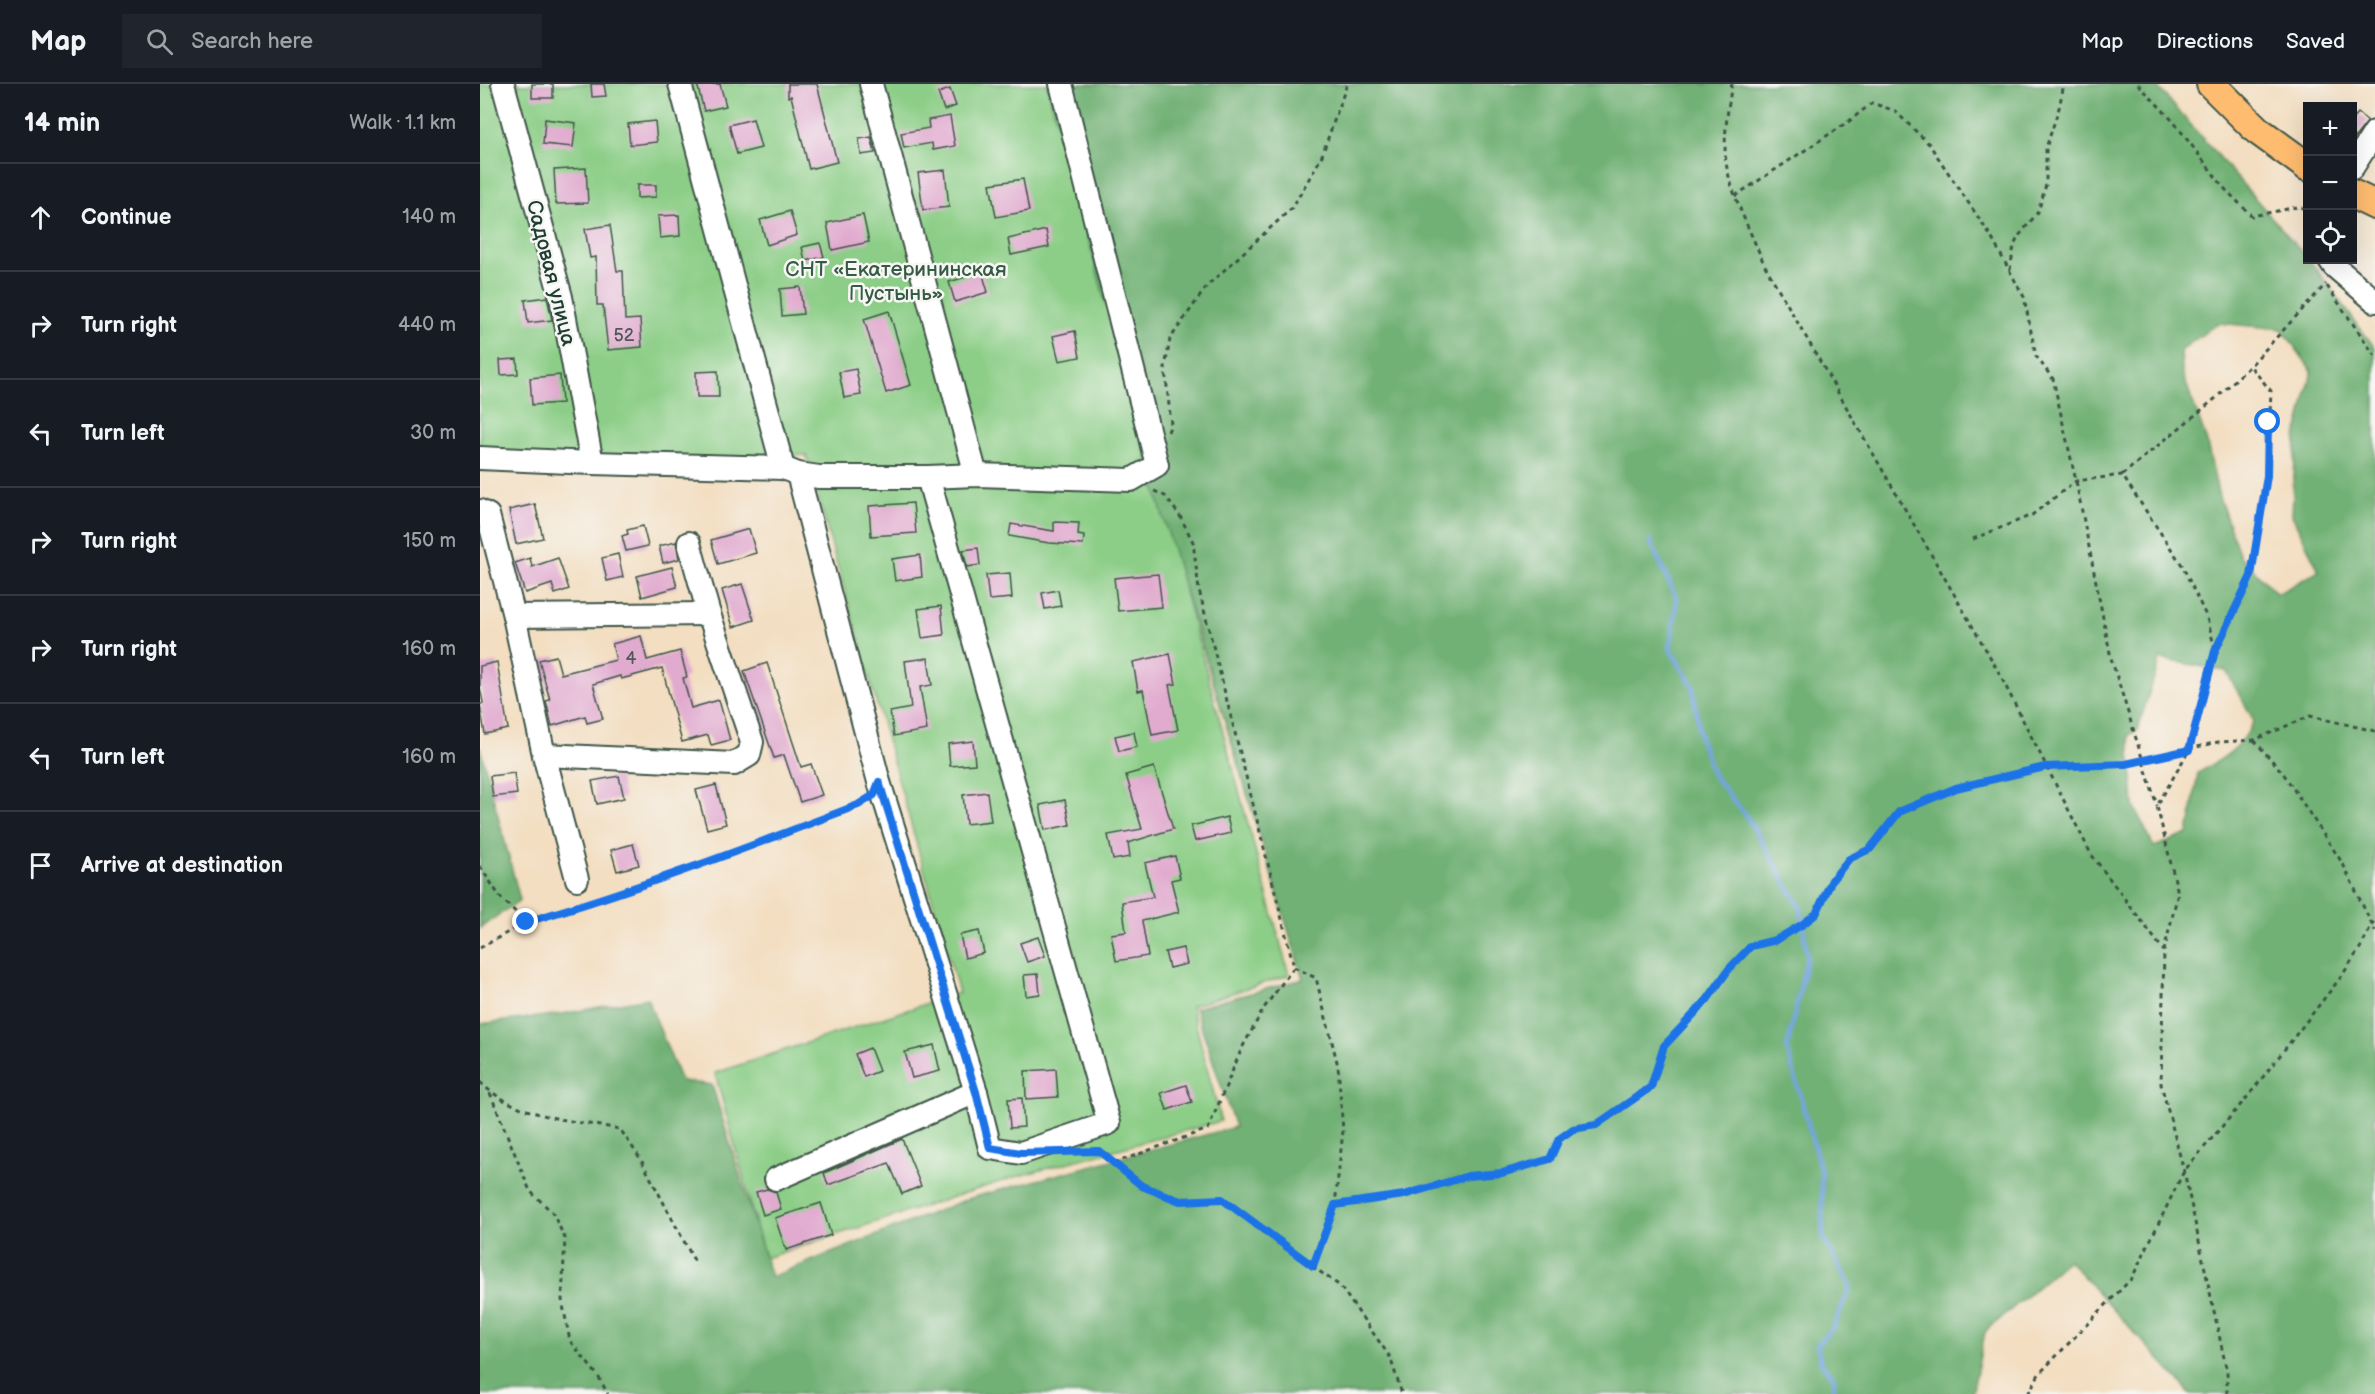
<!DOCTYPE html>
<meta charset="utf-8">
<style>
body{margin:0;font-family:"Balsamiq Sans",sans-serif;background:#20242c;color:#f1f3f6}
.controls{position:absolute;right:18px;top:18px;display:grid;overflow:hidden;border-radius:0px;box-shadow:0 6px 24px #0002}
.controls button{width:54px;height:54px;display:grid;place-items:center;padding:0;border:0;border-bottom:2px solid #363941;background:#171b24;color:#f1f3f6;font:30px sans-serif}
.stop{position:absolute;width:18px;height:18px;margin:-14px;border:4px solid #1a73e8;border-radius:50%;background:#fff}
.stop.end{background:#1a73e8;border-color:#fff;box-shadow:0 2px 6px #0008}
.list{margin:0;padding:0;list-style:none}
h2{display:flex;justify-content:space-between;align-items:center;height:78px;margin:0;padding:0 24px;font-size:26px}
h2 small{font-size:20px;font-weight:400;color:#9ea1a6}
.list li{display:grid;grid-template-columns:39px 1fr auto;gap:18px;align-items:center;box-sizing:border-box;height:108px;padding:0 24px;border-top:2px solid #363941}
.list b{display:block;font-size:22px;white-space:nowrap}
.list em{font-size:20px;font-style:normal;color:#9ea1a6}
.icon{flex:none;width:33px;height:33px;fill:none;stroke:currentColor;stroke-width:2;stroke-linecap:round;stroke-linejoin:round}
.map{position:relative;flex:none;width:1895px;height:1310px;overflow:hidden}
header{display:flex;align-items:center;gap:36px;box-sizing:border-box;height:84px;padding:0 30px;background:#171b24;border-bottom:2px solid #363941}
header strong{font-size:28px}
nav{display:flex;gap:33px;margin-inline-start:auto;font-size:21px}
.search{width:420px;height:54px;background:#20242c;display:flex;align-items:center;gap:15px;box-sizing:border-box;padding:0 21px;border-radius:0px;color:#9ea1a6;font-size:22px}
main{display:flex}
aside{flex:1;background:#171b24}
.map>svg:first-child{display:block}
.green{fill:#8cce87;stroke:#56865e;stroke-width:1.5}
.forest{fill:#71b174;stroke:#487754;stroke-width:1.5;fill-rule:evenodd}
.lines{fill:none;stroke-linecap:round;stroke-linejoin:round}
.stream{stroke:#74a5df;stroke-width:4.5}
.building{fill:#e1aacf}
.minor-casing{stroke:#3f5549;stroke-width:26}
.major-casing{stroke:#3f5549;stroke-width:32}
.path{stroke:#3f5549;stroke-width:3;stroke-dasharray:4.5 4.5;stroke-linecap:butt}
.minor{stroke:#fff;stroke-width:22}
.major{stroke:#febc70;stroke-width:28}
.route{stroke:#1a73e8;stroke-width:8}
.labels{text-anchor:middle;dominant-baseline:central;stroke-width:5;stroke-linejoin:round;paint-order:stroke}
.number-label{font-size:18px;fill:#50585b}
.park-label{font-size:21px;fill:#355a45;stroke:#f6f6f2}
.street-label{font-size:21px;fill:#1f3d34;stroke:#f6f6f2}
</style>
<header>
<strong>Map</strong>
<div class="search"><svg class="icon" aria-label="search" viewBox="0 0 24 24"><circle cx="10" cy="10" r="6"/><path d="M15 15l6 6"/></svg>Search here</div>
<nav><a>Map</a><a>Directions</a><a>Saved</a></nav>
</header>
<main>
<aside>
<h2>14 min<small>Walk · 1.1 km</small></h2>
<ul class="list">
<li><svg class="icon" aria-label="ahead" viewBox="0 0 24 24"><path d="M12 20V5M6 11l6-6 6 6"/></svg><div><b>Continue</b></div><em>140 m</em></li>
<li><svg class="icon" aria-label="right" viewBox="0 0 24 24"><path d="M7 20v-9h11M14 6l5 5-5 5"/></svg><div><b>Turn right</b></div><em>440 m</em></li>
<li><svg class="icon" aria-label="left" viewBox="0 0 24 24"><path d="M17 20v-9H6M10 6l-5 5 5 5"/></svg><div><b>Turn left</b></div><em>30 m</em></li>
<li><svg class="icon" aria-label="right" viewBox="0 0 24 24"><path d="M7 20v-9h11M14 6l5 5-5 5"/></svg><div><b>Turn right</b></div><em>150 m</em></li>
<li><svg class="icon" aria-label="right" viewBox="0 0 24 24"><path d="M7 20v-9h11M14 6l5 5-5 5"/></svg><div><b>Turn right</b></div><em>160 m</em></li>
<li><svg class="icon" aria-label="left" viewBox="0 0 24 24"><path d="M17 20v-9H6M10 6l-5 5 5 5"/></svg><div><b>Turn left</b></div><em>160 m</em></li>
<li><svg class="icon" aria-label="arrive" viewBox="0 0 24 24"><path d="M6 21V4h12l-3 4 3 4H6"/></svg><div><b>Arrive at destination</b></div></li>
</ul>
</aside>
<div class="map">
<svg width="1895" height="1310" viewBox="0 0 1895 1310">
<rect width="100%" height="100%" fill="#f6f6f2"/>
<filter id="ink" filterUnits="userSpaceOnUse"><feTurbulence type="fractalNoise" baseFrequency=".0167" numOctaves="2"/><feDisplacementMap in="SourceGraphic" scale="12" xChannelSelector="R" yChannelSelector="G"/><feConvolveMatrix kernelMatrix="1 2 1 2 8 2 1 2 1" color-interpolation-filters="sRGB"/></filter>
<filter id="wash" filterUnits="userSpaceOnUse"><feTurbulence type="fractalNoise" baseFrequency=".008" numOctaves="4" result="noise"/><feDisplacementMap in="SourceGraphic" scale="24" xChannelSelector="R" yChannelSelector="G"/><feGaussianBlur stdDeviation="1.35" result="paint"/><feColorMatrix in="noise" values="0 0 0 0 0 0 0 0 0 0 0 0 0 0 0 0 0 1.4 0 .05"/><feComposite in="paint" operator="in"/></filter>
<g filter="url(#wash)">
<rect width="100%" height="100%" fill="#f3dec1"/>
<polygon class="green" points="0,0 567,0 809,891 711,922 741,1037 535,1093 285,1174 235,989 479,909 326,371 0,387"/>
<g class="forest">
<path d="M567 0H1675L1829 176 1895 264V1310H1711L1588 1176 1505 1248 1492 1310H1258L1257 1308 1254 1310H0V940L82 930 167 914 201 997 232 1001 291 1193 490 1114 755 1043 715 924 823 895 681 426ZM1738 239 1802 245 1832 287 1816 354 1812 431 1839 487 1797 510 1760 472 1739 413 1726 355 1702 288 1701 266ZM1680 575 1746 587 1774 637C1760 666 1745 673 1718 689L1708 750 1674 763 1654 722 1649 651 1657 647Z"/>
<polygon points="0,663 40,816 0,844"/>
</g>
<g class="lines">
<polyline class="stream" points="1170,456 1197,516 1190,565 1213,603 1220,654 1233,691 1267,733 1321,825 1327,873 1307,964 1341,1087 1343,1153 1370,1202 1354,1242 1337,1261 1341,1279 1354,1293 1354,1310"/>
</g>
<g id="blocks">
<g class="building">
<rect x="52" y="0" width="21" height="14"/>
<polygon points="111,0 124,0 126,12 112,13"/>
<polygon points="217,0 240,0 246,22 224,27"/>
<polygon points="308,0 337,0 357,78 329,85 311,12 308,13"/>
<polygon points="470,5 476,22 464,26 458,9"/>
<polygon points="1878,29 1888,37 1872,57 1872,36"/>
<polygon points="470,32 475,62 453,66 452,59 424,64 421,49 449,44 448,36"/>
<polygon points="65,35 96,39 93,63 63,60"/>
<polygon points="273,35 281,64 257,70 249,41"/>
<polygon points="175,37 177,58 150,61 148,40"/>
<polygon points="391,53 395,69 381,71 379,55"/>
<polygon points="106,84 108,119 76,120 74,86"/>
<polygon points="465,86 469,123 443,126 438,89"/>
<polygon points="543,95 549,127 516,133 510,100"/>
<polygon points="157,101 176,101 176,113 157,114"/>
<polygon points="310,127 317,151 287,161 280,136"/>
<polygon points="199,131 200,152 180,154 178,132"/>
<polygon points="383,131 389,158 352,166 347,139"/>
<polygon points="130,141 137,187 143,187 145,236 160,235 162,263 128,266 123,221 117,221 116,173 110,174 105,145"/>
<polygon points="566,146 569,163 531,171 528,155"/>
<polygon points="340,159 344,173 325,177 322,163"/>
<polygon points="502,188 508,208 475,218 469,198"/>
<polygon points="320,203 323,230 302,232 300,205"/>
<polygon points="67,213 72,236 48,239 45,216"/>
<polygon points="409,227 431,301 406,309 384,235"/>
<polygon points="595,247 600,273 579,277 573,252"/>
<polygon points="37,275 38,290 21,291 20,276"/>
<polygon points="376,285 381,311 364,314 359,288"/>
<polygon points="238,287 239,313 217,313 216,288"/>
<polygon points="80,291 82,319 52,321 50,294"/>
<polygon points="433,419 436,449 391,452 389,422"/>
<polygon points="55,420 63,454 36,460 29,426"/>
<polygon points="574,438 599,439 598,451 604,452 603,461 569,459 529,452 531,440 574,447"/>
<polygon points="163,442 168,462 146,467 142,452 148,450 147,446"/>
<polygon points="269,445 276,469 238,480 231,456"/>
<polygon points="196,458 199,475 183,479 179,462"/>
<polygon points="498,464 500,481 487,483 483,466"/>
<polygon points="138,470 143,493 127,497 122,474"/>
<polygon points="440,471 442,493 415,497 412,475"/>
<polygon points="50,474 52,483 78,474 89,505 75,510 72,500 45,509 35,479"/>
<polygon points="192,483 197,503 162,513 157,492"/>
<polygon points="530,489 532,514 509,516 506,491"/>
<polygon points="678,490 682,523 638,527 634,494"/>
<polygon points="262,500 274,536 253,543 242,506"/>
<polygon points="578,506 581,522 565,525 562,509"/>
<polygon points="461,522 464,551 442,554 438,525"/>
<polygon points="161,552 167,576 200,567 207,593 203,594 211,624 239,616 250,656 231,661 228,651 202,658 182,584 141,595 140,592 113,600 123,635 107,639 105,632 72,642 66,617 70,616 59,576 76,572 81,590 136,576 132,560"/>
<polygon points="690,570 696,600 689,601 698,646 672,651 663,606 658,607 653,578"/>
<polygon points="448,574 452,601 440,603 447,646 414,652 410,628 431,624 425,577"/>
<polygon points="17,578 28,645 5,650 0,621 3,619 0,603 0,582"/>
<polygon points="287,579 321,683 331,680 342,711 320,718 304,671 294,674 264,587"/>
<polygon points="654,648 657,663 639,667 635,652"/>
<polygon points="493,657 495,680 470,682 468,660"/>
<polygon points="674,683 693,745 648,759 650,773 633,776 628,751 662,745 646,691"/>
<polygon points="34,689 37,710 13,713 10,692"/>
<polygon points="139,692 144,714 117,720 112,697"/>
<polygon points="236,701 246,740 227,745 216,706"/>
<polygon points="507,708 511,737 486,740 483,711"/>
<polygon points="585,716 590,741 565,746 560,721"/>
<polygon points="747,733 751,749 715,757 711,742"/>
<polygon points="153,760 159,781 137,787 131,766"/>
<polygon points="695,772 700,794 691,796 699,828 662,837 668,872 636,877 631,850 646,848 642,818 673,813 665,779"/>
<polygon points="499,847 504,869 485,874 480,851"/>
<polygon points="558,853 565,872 547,878 540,859"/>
<polygon points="703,864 707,880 689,884 685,868"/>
<polygon points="558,890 560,910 546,912 544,891"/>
<polygon points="454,961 460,987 432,994 425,968"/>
<polygon points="390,964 399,987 384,993 375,970"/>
<polygon points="576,985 578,1013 546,1015 545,987"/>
<polygon points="706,1001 712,1018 687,1026 681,1009"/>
<polygon points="542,1014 544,1043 530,1044 528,1015"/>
<polygon points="422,1055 441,1102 422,1110 409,1079 348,1101 344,1089"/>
<polygon points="287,1105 296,1108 301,1125 283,1131 276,1108"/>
<polygon points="341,1119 351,1151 306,1166 295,1134"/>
</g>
</g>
</g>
<g filter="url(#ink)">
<use href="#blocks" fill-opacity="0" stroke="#3f5549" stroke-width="1.5"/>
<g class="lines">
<defs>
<g id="minor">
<polyline points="23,0 81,213 112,379"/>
<polyline points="200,0 303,384"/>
<polyline points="391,0 496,391"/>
<polyline points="1872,84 1895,48"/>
<polyline points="1850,176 1854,182 1895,217"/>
<polyline points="0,374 112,379 303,384 318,390 339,393 448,393 496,391 651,396 677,381 581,0"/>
<polyline points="318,390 399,698 496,1008 510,1064 541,1069 629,1039 448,393"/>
<polyline points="0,427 8,431 34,532 64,671 97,795"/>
<polyline points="34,532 229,530"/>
<polyline points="64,671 254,680 269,671 272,658 229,530 209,459"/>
<polyline points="296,1095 496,1008"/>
</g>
<g id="major">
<polyline points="1731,0 1777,46 1828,83"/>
<polyline points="1872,110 1895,121"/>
</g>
</defs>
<use href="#minor" class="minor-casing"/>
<use href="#major" class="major-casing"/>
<g class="path">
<path d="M1252 0C1248 22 1242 62 1247 84 1254 117 1271 148 1284 180L1517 585 1611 770 1684 867"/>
<polyline points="1658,0 1693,37 1745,105 1772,132 1817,123 1828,125"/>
<polyline points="1255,112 1368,38 1392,19 1415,27 1449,60 1510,151 1544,213 1556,272 1573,295 1596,397 1631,574 1677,722"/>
<polyline points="1530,186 1534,162 1538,153 1558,128 1566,101 1566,64 1579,24 1584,0"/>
<polyline points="1847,202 1895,272"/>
<polyline points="688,348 691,340 685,284 690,255 727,202 812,124 841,74 867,0"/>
<polyline points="1642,391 1736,314 1770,282 1846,200"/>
<polyline points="1493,455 1552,431 1596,397 1642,391 1702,481 1727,534 1735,565"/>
<polyline points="1774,656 1803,689 1863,780 1895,847"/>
<polyline points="0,782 20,813 46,838"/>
<polyline points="0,864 46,838 105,821 265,765 378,721 386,715"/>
<polyline points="814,883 836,894 858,982 863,1047 855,1121"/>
<path d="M0 998C35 1033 93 1037 140 1045L160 1074 216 1180"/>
<polyline points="10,1009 50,1107 72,1128 85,1154 82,1216 90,1257 118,1292 128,1310"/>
<polyline points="609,1067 619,1067 662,1102 700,1117 742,1115 777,1143 860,1202 910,1273 922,1310"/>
<polyline points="634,1079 728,1045 762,964 784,924 814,883 719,506 713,458 700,432 685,412 672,406"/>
<polyline points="833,1182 855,1121 924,1111 988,1092 1022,1089 1070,1075 1079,1055 1093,1045 1116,1041 1171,1003 1184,962 1227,916 1249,885 1271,862 1296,856 1323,840 1336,830 1352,796 1369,775 1390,765 1419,728 1476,704 1565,683 1646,680 1738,658 1774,656 1830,632 1895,647"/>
<polyline points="1548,1310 1559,1290 1652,1194 1704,1087 1769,1011 1861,893 1882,861 1895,835"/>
<polyline points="1747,1310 1747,1288 1704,1087 1681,1000 1684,867 1698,809 1677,722 1709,666 1735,567 1771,492 1787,392 1791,307 1770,282"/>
</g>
<use href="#minor" class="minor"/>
<use href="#major" class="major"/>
</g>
</g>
<g class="lines" filter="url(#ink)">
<path class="route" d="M46 838C159 805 269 763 378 721L394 711 399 698 496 1008 510 1064 541 1069 619 1067 662 1102 700 1117 742 1115 833 1182 855 1121 924 1111 988 1092 1022 1089 1070 1075 1079 1055 1093 1045 1116 1041 1171 1003 1184 962 1227 916 1249 885 1271 862 1296 856 1323 840 1336 830 1352 796 1369 775 1390 765 1419 728 1476 704 1565 683 1646 680 1709 666 1735 567 1771 492 1787 392 1788 338"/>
</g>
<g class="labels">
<g class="number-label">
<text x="144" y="251">52</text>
<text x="151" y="574">4</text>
</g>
<g class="park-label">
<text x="416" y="185">СНТ «Екатерининская<tspan x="416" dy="24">Пустынь»</tspan></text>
</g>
<g class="street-label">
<text transform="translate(71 189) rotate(76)">Садовая улица</text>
</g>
</g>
</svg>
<div class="controls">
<button>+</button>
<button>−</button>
<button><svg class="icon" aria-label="locate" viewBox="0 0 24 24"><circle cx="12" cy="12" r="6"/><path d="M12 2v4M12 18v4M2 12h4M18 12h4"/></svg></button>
</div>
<div class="stop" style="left:1788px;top:338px"></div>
<div class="stop end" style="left:46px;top:838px"></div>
</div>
</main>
